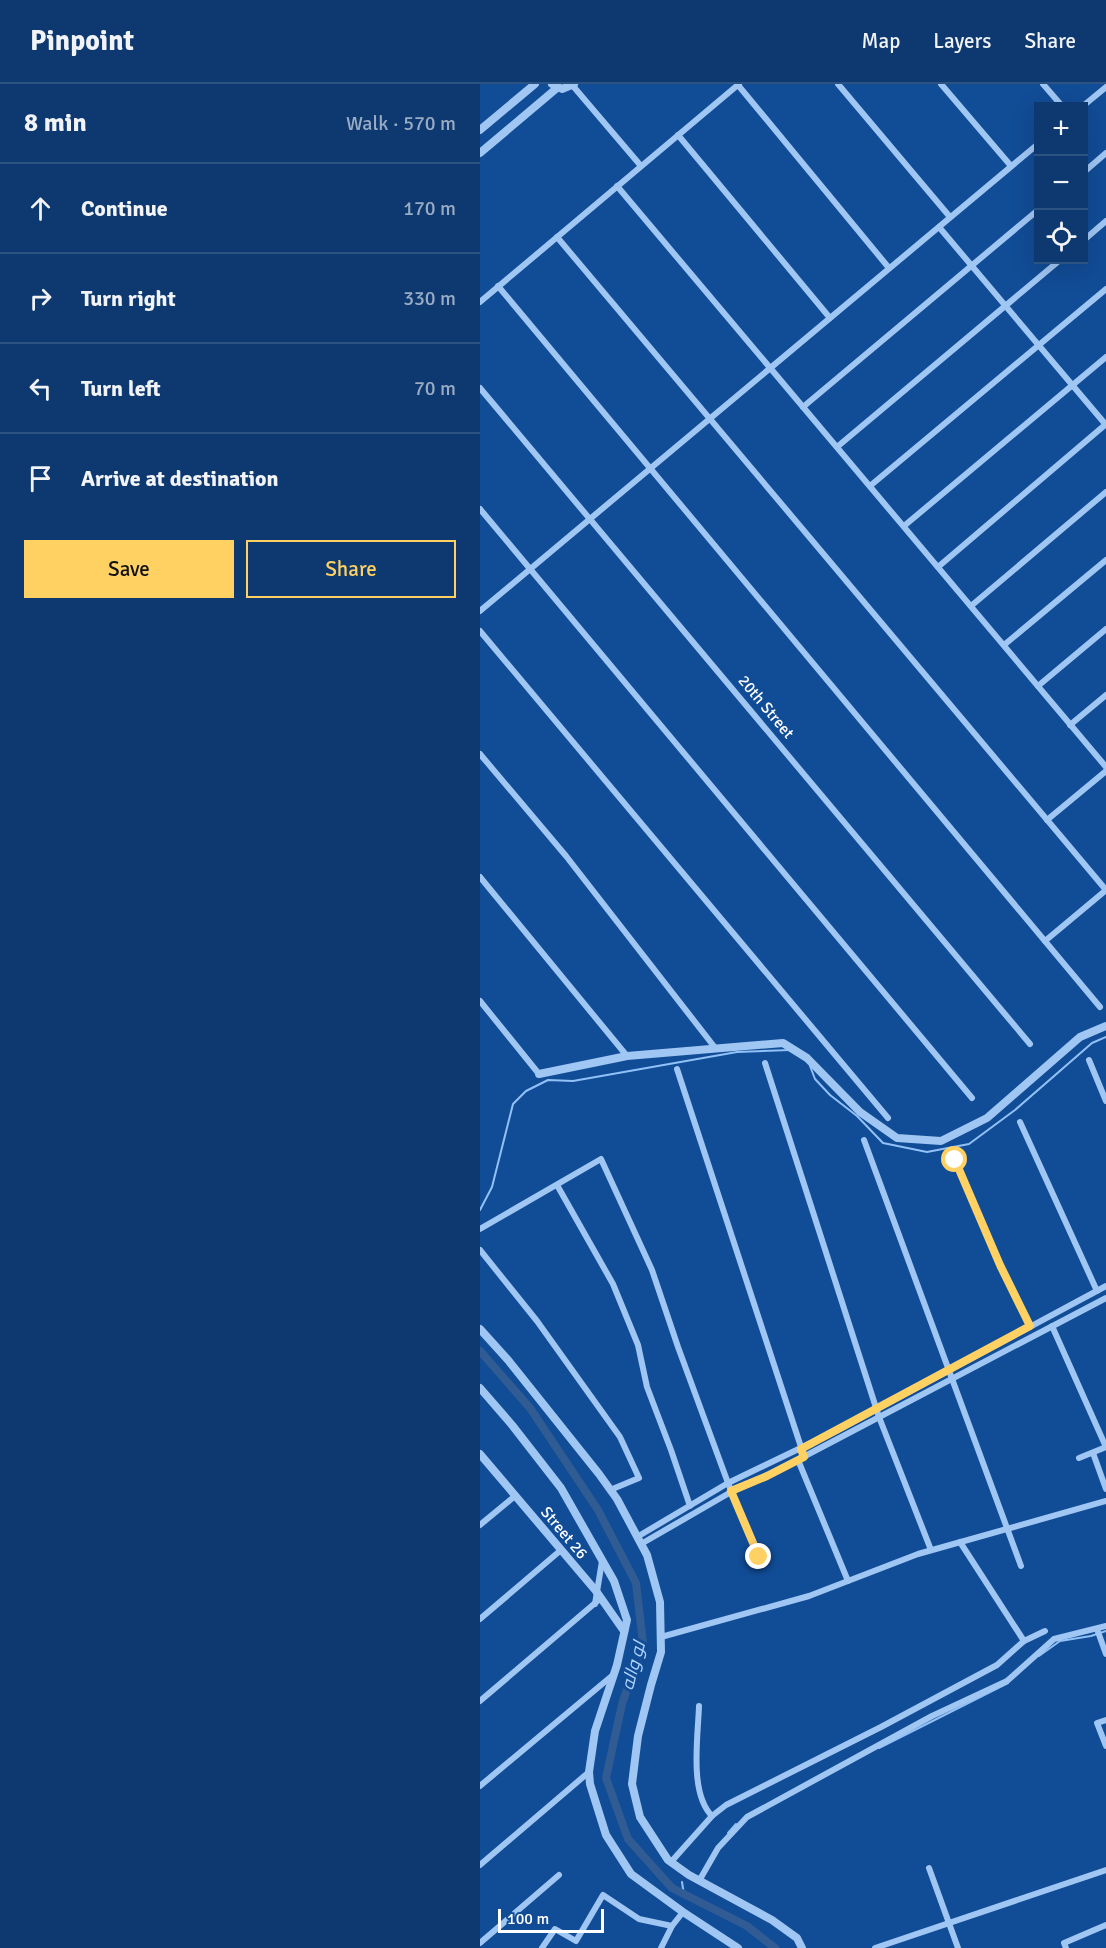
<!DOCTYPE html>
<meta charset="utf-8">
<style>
body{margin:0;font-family:Signika,Cairo,sans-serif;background:#164075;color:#f1f3f6}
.controls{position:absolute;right:18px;top:18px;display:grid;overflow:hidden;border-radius:0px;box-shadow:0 6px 24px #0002}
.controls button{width:54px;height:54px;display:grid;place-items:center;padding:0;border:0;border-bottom:2px solid #2d5383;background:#0d3970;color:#f1f3f6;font:30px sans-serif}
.scale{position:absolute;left:18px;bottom:15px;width:106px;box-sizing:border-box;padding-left:6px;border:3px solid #fff;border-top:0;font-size:16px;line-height:21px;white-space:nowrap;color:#fff;-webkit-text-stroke:4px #114c96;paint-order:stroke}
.stop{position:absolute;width:18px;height:18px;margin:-14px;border:4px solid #ffd163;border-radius:50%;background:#fff}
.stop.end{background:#ffd163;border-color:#fff;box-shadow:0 2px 6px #0008}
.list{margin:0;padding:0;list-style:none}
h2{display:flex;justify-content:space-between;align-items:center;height:78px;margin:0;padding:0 24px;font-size:26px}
h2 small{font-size:20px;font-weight:400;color:#9aacc3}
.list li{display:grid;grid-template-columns:39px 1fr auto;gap:18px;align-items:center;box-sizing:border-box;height:90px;padding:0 24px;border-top:2px solid #2d5383}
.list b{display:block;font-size:22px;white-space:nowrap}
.list em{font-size:20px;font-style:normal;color:#9aacc3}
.actions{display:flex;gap:12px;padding:18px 24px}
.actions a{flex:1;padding:14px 0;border:2px solid #ffd163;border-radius:0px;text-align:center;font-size:21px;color:#ffd163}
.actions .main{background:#ffd163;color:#111}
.icon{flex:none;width:33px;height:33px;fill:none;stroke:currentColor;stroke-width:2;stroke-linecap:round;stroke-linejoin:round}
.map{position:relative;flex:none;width:626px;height:1864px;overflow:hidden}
header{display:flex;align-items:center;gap:36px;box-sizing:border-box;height:84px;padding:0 30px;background:#0d3970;border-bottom:2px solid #2d5383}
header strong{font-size:28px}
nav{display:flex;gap:33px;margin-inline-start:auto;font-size:21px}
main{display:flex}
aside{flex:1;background:#0d3970}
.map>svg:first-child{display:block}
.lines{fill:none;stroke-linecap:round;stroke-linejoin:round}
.stream{stroke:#92c1f7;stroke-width:2}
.canal{stroke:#315c93;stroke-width:8}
.minor{stroke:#a0c6f3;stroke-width:6}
.tertiary{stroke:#a0c6f3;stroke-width:8}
.route{stroke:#ffd163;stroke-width:8}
.labels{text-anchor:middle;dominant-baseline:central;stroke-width:6;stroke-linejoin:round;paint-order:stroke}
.street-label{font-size:16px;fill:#fff;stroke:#114c96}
.water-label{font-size:18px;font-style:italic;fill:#add1fa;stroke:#114c96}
</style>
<header>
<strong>Pinpoint</strong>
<nav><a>Map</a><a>Layers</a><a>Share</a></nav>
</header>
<main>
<aside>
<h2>8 min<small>Walk · 570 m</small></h2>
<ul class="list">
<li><svg class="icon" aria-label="ahead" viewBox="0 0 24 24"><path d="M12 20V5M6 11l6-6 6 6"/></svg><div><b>Continue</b></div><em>170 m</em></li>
<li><svg class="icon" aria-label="right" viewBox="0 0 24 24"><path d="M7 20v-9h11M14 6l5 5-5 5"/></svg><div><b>Turn right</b></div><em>330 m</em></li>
<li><svg class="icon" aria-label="left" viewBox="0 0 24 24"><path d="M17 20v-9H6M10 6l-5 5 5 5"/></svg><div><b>Turn left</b></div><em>70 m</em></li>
<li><svg class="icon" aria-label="arrive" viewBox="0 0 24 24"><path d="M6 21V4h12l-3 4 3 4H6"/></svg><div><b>Arrive at destination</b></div></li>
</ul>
<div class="actions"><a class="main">Save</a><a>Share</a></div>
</aside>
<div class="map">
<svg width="626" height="1864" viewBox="0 0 626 1864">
<rect width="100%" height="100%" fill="#114c96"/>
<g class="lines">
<g class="stream">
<polyline points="330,982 335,995 350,1011 377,1032 403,1059 447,1068 489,1060 535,1026 612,959 626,953"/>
<polyline points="0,1126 12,1103 33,1020 46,1007 68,996 93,997 257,968 310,966"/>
<polyline points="559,1572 580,1557 611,1552 626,1547"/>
<polyline points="399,1664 528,1599"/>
<polyline points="248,1749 256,1740"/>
<polyline points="202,1798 204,1811"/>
</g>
<polyline class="canal" points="0,1267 50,1324 118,1426 156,1499 163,1559 142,1620 126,1694 148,1755 192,1804 267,1842 295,1864"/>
<g class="minor">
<polyline points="358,0 470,133"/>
<polyline points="461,0 531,82"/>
<polyline points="563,0 582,22"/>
<polyline points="258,1 409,184"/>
<polyline points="93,2 161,82"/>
<polyline points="603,22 626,3"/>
<polyline points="198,51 350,234"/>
<polyline points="604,88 626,69"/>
<polyline points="137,102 626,683"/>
<polyline points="459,143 626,341"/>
<polyline points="77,153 626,806"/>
<polyline points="604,156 626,137"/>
<polyline points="18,202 620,923"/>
<polyline points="0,218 259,0"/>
<polyline points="0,304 550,960"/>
<polyline points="323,323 558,126"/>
<polyline points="357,363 580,176"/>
<polyline points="390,402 626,205"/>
<polyline points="0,425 492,1014"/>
<polyline points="424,442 626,273"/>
<polyline points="458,483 626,340"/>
<polyline points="491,522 626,408"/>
<polyline points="0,527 558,60"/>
<polyline points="0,547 408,1034"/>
<polyline points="524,561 626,476"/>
<polyline points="558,602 626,545"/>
<polyline points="590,641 626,611"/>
<polyline points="0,670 86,772 236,965"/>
<polyline points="567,736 626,687"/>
<polyline points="0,793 147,972"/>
<polyline points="565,857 626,806"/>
<polyline points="0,917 59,990"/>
<polyline points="609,976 626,1017"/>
<polyline points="285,979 399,1333 451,1466"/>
<polyline points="197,985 322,1366"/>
<polyline points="540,1038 617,1207"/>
<polyline points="384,1056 541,1482"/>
<polyline points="475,1076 520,1181 550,1242"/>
<polyline points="77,1101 133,1200 158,1261 167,1303 191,1366 210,1422"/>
<polyline points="0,1145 121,1075 172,1186 198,1263 248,1399 279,1473"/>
<polyline points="0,1166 57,1237 140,1353 159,1394 130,1406"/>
<polyline points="572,1242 626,1363"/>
<polyline points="613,1369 626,1405"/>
<polyline points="599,1374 626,1363"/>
<polyline points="318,1376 368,1497"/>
<polyline points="0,1441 35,1412"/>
<polyline points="157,1453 248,1399 356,1347 626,1202"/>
<polyline points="480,1458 544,1557"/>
<polyline points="161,1460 251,1408 287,1392 626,1214"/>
<polyline points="115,1520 122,1477"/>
<polyline points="0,1535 81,1466"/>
<polyline points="617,1545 626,1570"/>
<polyline points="181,1553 329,1512 438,1470 626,1417"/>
<polyline points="0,1617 121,1514"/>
<path d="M219 1622C218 1653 209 1709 232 1732"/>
<polyline points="626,1636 617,1639 626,1662"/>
<polyline points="0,1702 133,1591"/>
<polyline points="191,1778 232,1732 246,1721 401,1643 517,1581 544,1557 565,1547"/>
<polyline points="0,1781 109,1688"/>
<polyline points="449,1784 478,1864"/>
<polyline points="219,1797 238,1764 267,1733 452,1632 527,1597 574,1555 626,1542"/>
<polyline points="0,1859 79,1791"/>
<polyline points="62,1864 75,1845 96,1857 123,1811 159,1835 192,1842"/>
<polyline points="181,1864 192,1842 203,1828"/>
<polyline points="395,1864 626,1786"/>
<polyline points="586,1864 584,1859 626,1841"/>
</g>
<g class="tertiary">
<polyline points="72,0 82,5 94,0"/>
<polyline points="0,46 55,0"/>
<polyline points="0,69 77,4"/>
<polyline points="59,990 147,972 303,959 327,974 380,1028 417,1054 461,1057 507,1034 600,953 626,942"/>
<polyline points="0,1245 28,1276 119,1390 137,1415 167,1471 180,1518 181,1568 171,1601 158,1652 152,1700 160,1733 188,1776 209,1791 292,1836 317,1854 322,1864"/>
<polyline points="0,1304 32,1341 81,1404 134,1497 147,1536 137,1581 115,1647 109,1688 110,1700 126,1751 151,1790 203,1828 258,1864"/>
<polyline points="0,1370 116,1507 144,1547"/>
</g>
</g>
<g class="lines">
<polyline class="route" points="279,1473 251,1407 287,1392 324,1373 321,1365 550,1242 520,1181 475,1076"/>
</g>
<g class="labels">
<g class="street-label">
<text transform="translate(286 623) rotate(50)">20th Street</text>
<text transform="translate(84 1449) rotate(50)">Street 26</text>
</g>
<g class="water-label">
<text transform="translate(153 1582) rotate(-75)">لو واله</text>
</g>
</g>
</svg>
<div class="controls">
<button>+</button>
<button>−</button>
<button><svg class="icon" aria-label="locate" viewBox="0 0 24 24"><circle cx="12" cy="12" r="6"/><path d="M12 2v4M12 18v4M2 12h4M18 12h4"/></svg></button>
</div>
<div class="scale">100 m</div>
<div class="stop" style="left:475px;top:1076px"></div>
<div class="stop end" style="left:279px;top:1473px"></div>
</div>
</main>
